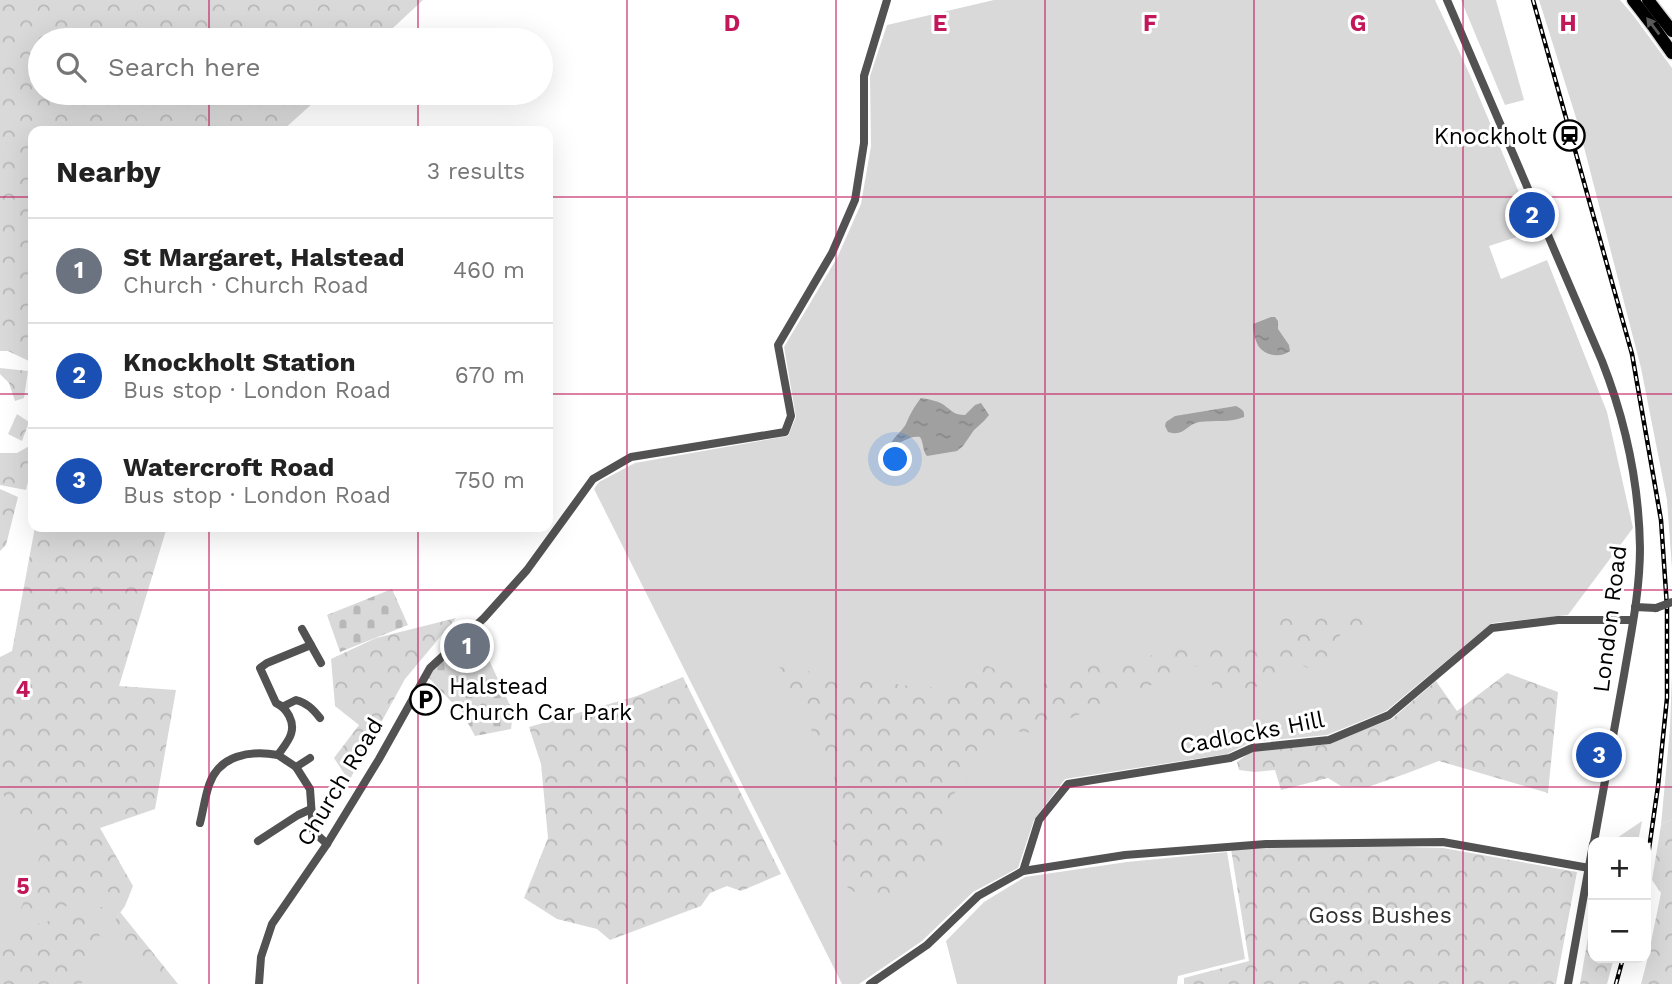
<!DOCTYPE html>
<meta charset="utf-8">
<style>
body{margin:0;font-family:"Work Sans",sans-serif;background:#f2f2f2;color:#222}
.controls{position:absolute;right:21px;bottom:21px;display:grid;overflow:hidden;border-radius:14px;box-shadow:0 7px 28px #0002}
.controls button{width:63px;height:63px;display:grid;place-items:center;padding:0;border:0;border-bottom:2px solid #e0e0e0;background:#fff;color:#222;font:35px sans-serif}
.you{position:absolute;left:896px;top:460px;width:24px;height:24px;margin:-18px;border:5px solid #fff;border-radius:50%;background:#1a73e8;box-shadow:0 0 0 10px #1a73e833}
.badge{display:grid;place-items:center;width:46px;height:46px;border-radius:50%;background:#d93025;color:#fff;font-size:23px;font-weight:700}
.pin{position:absolute;translate:-50% -50%;border:4px solid #fff;box-shadow:0 2px 7px #0006}
.list{margin:0;padding:0;list-style:none}
h2{display:flex;justify-content:space-between;align-items:center;height:91px;margin:0;padding:0 28px;font-size:30px}
h2 small{font-size:23px;font-weight:400;color:#767676}
.list li{display:grid;grid-template-columns:46px 1fr auto;gap:21px;align-items:center;box-sizing:border-box;height:105px;padding:0 28px;border-top:2px solid #e0e0e0}
.list b{display:block;font-size:26px;white-space:nowrap}
.list p{margin:0;font-size:23px;white-space:nowrap;color:#767676}
.list em{font-size:23px;font-style:normal;color:#767676}
.icon{flex:none;width:38px;height:38px;fill:none;stroke:currentColor;stroke-width:2;stroke-linecap:round;stroke-linejoin:round}
.map{position:relative;flex:none;width:1672px;height:984px;overflow:hidden}
.search{position:absolute;background:#fff;box-shadow:0 7px 28px #0002;left:28px;top:28px;width:525px;height:77px;display:flex;align-items:center;gap:18px;box-sizing:border-box;padding:0 24px;border-radius:38px;color:#767676;font-size:26px}
.panel{position:absolute;background:#fff;box-shadow:0 7px 28px #0002;left:28px;top:126px;width:525px;height:406px;border-radius:14px}
.map>svg:first-child{display:block}
.grass{fill:#d9d9d9}
.forest{fill:url(#forest-crowns)}
.cemetery{fill:url(#cemetery-stones)}
.water{fill:url(#water-ripples)}
.lines{fill:none;stroke-linecap:round;stroke-linejoin:round}
.highway-casing{stroke:#dbdbdb;stroke-width:15}
.minor{stroke:#525252;stroke-width:8}
.highway{stroke:#000;stroke-width:12}
.rail-casing{stroke:#000;stroke-width:4.5}
.rail{stroke:#fff;stroke-width:2;stroke-dasharray:5;stroke-linecap:butt}
.minor-bridge{stroke:#525252;stroke-width:8}
.oneway{fill:#595959}
.grid{fill:none;stroke:#c2185b;stroke-width:2;stroke-opacity:0.55}
.labels{text-anchor:middle;dominant-baseline:central;stroke-width:6;stroke-linejoin:round;paint-order:stroke}
.poi-label{font-size:23px;fill:#000;stroke:#fff;text-anchor:end}
.street-label{font-size:23px;fill:#000;stroke:#fff}
.park-label{font-size:23px;fill:#303030;stroke:#fff}
.grid-label{font-size:23px;text-anchor:middle;font-weight:bold;fill:#c2185b;stroke:#fff;stroke-width:6;stroke-linejoin:round;paint-order:stroke}
</style>
<div class="map">
<svg width="1672" height="984" viewBox="0 0 1672 984">
<defs>
<pattern id="forest-crowns" width="20" height="18" patternUnits="userSpaceOnUse" patternTransform="scale(1.75)"><rect width="20" height="18" fill="#d9d9d9"/><path d="M2 6a3 3 0 1 1 6 0M12 15a3 3 0 1 1 6 0" fill="none" stroke="#b8b8b8"/></pattern>
<pattern id="cemetery-stones" width="16" height="16" patternUnits="userSpaceOnUse" patternTransform="scale(1.75)"><rect width="16" height="16" fill="#d9d9d9"/><path d="M2 7V4a2 2 0 0 1 4 0v3zM10 15v-3a2 2 0 0 1 4 0v3z" fill="#b8b8b8"/></pattern>
<pattern id="water-ripples" width="26" height="14" patternUnits="userSpaceOnUse" patternTransform="scale(1.75)"><rect width="26" height="14" fill="#a0a0a0"/><path d="M2 4q2-2 4 0t4 0M15 11q2-2 4 0t4 0" fill="none" stroke="#888"/></pattern>
</defs>
<rect width="100%" height="100%" fill="#fff"/>
<g class="grass">
<polygon points="994,0 1435,0 1470,75 1535,231 1489,246 1501,279 1547,260 1607,412 1633,528 1568,615 1492,623 1386,711 1327,735 1251,742 1227,754 1065,779 1034,820 1018,868 973,892 922,941 859,984 842,984 594,489 599,482 635,463 788,436 796,417 784,347 837,258 861,204 871,146 870,76 887,25"/>
<polygon points="1461,0 1496,0 1524,100 1505,105"/>
<polygon points="1539,0 1620,0 1633,15 1672,68 1672,569 1667,500 1641,368 1578,124"/>
<polygon points="1672,674 1672,819 1661,825 1670,728"/>
<polygon points="0,777 124,897 125,906 117,917 176,984 0,984"/>
<polygon points="1227,852 1245,959 1178,976 1177,984 957,984 946,941 984,902 1025,877 1127,862"/>
</g>
<g class="forest">
<polygon points="0,0 423,0 380,40 40,40 40,93 324,93 282,131 33,131 33,363 8,351 0,351"/>
<polygon points="0,368 28,371 24,398 15,401 9,383 0,374"/>
<polygon points="17,414 29,422 22,441 8,434"/>
<polygon points="33,444 33,462 26,490 0,485 0,453 17,453"/>
<polygon points="0,489 18,497 6,545 0,551"/>
<polygon points="35,527 167,527 119,686 176,690 155,809 100,828 133,886 125,906 52,844 28,828 8,803 0,788 0,657 12,651"/>
<polygon points="1280,612 1377,616 1370,625 1345,626 1329,655 1308,668 1296,663 1284,676 1218,702 1205,663 1034,733 1005,730 942,809 952,845 875,906 847,887 831,847 844,809 827,754 789,696 779,667 909,686 960,689 984,664 1037,689 1061,673 1120,657 1137,665 1164,647 1225,642 1280,641"/>
<polygon points="456,618 405,679 349,781 334,758 359,725 335,706 331,659 376,638"/>
<polygon points="1507,673 1558,692 1548,793 1439,761 1405,774 1368,787 1341,786 1328,778 1281,790 1275,770 1255,772 1239,770 1237,762 1252,751 1323,745 1392,719 1436,681 1457,711"/>
<polygon points="683,677 781,874 741,891 727,886 710,893 701,906 610,940 597,929 557,919 524,898 548,838 541,764 529,727 637,696"/>
<polygon points="1672,819 1672,984 1641,984 1648,957 1661,893 1652,880 1661,825"/>
<polygon points="1642,821 1638,842 1611,842"/>
<polygon points="1366,846 1443,848 1577,872 1556,984 1184,984 1184,978 1249,961 1231,849"/>
<polygon points="42,851 98,899 18,917"/>
<polygon points="105,906 98,943 81,984 0,984 0,953 15,930"/>
<polygon points="1593,908 1593,958 1614,958 1607,984 1580,984"/>
<polygon points="120,912 178,984 157,984 146,970 127,958 112,936 115,921"/>
</g>
<g class="cemetery">
<polygon points="392,589 408,625 340,652 327,615"/>
<polygon points="474,633 478,636 513,712 511,729 475,736 463,714 428,677 433,669"/>
</g>
<g class="water">
<path d="M1271 317H1275L1278 321V329L1289 345 1290 351C1281 358 1266 356 1259 347 1255 341 1253 331 1253 324Z"/>
<path d="M921 398C928 399 938 401 944 405 952 411 954 415 965 415L975 405 981 403 989 415 984 421 974 430 963 446 957 451 927 456C922 450 924 443 920 437 910 435 902 443 893 445L891 443C895 436 902 431 906 424 910 414 914 407 921 398Z"/>
<path d="M1236 406C1241 409 1245 410 1244 417 1230 423 1214 420 1199 422 1185 425 1185 437 1168 432L1165 426 1166 422 1175 416Z"/>
</g>
<g class="lines">
<defs>
<g id="highway">
<polyline points="1633,0 1653,26 1672,53"/>
<polyline points="1648,0 1672,31"/>
</g>
</defs>
<use href="#highway" class="highway-casing"/>
<g class="minor">
<path d="M1447 0 1602 361C1626 422 1639 483 1640 548 1640 591 1631 633 1624 675 1614 731 1604 786 1594 842"/>
<polyline points="1635,607 1656,608"/>
<polyline points="302,629 321,663"/>
<path d="M311 645 267 663 260 668 276 703C287 708 295 722 291 734 289 741 282 749 278 755L296 767 310 789 313 831 327 844"/>
<path d="M284 706 296 700C307 703 313 709 320 718"/>
<polyline points="296,767 310,758"/>
<path d="M200 823C203 811 205 797 209 785 219 755 250 750 278 755"/>
<polyline points="258,841 298,815 311,809"/>
<polyline points="1023,871 1039,820 1068,784 1230,758 1252,748 1329,740 1389,715 1492,628 1558,620 1633,620"/>
<polyline points="259,984 261,957 272,924 327,844 379,759 430,668 484,618 527,570 593,479 631,457 785,432 791,416 778,345 832,253 855,200 864,143 864,76 887,0"/>
<polyline points="870,984 927,945 978,896 1023,871 1125,855 1266,844 1443,842 1589,868"/>
<polyline points="1568,984 1593,844"/>
</g>
<use href="#highway" class="highway"/>
<defs>
<g id="rail">
<polyline points="1533,0 1632,354 1661,520 1667,607 1667,698 1658,786 1646,870"/>
<polyline points="1616,984 1623,958"/>
</g>
</defs>
<use href="#rail" class="rail-casing"/>
<use href="#rail" class="rail"/>
<polyline class="minor-bridge" points="1656,608 1672,602"/>
</g>
<defs><path id="oneway-solid" d="M-6-.8H1V-3.2L6.5 0L1 3.2V.8H-6Z" transform="scale(1.75)"/></defs>
<use class="oneway" href="#oneway-solid" transform="translate(1653 26) rotate(-127)"/>
<path class="grid" d="M209 0V40M418 0V40M627 0V984M836 0V984M1045 0V984M1254 0V984M1463 0V984M209 93V131M418 93V131M0 197H33M548 197H1672M0 394H33M548 394H1672M209 527V984M418 527V984M0 590H1672M0 787H1672"/>
<defs>
<symbol id="station-ring" viewBox="-11 -11 22 22"><circle r="9.5" fill="#fff" stroke="#000" stroke-width="1.5"/><path d="M-3-6H3Q5-6 5-4V2Q5 4 3 4L4.5 6H3L1.5 4h-3L-3 6H-4.5L-3 4Q-5 4-5 2V-4Q-5-6-3-6ZM-3.5-4v3h7v-3ZM-3.5 1v1.5H-2V1ZM2 1v1.5H3.5V1Z" fill="#000"/></symbol>
<symbol id="parking-ring" viewBox="-11 -11 22 22"><circle r="9.5" fill="#fff" stroke="#000" stroke-width="1.5"/><path d="M-3.5-5.5H1a3.5 3.5 0 0 1 0 7H-1V5.5H-3.5ZM-1-3.4V-.6H.8a1.4 1.4 0 0 0 0-2.8Z" fill="#000"/></symbol>
</defs>
<g fill-rule="evenodd">
<use href="#station-ring" x="1552" y="118" width="35" height="35"/>
<use href="#parking-ring" x="408" y="682" width="35" height="35"/>
</g>
<g class="labels">
<g class="poi-label">
<text x="1547" y="136">Knockholt</text>
<text x="449" y="686" text-anchor="start">Halstead<tspan x="449" dy="26">Church Car Park</tspan></text>
</g>
<g class="street-label">
<text transform="translate(1610 619) rotate(-83)">London Road</text>
<text transform="translate(1252 733) rotate(-11)">Cadlocks Hill</text>
<text transform="translate(340 782) rotate(-59)">Church Road</text>
</g>
<g class="park-label">
<text x="1380" y="915">Goss Bushes</text>
</g>
</g>
<g class="grid-label">
<text x="732" y="31">D</text>
<text x="940" y="31">E</text>
<text x="1150" y="31">F</text>
<text x="1358" y="31">G</text>
<text x="1568" y="31">H</text>
<text x="23" y="697">4</text>
<text x="23" y="894">5</text>
</g>
</svg>
<div class="controls">
<button>+</button>
<button>−</button>
</div>
<div class="you"></div>
<div class="pin badge" style="left:467px;top:646px;background:#6b7280">1</div>
<div class="pin badge" style="left:1532px;top:215px;background:#1a4fb4">2</div>
<div class="pin badge" style="left:1599px;top:755px;background:#1a4fb4">3</div>
<div class="search"><svg class="icon" aria-label="search" viewBox="0 0 24 24"><circle cx="10" cy="10" r="6"/><path d="M15 15l6 6"/></svg>Search here</div>
<section class="panel">
<h2>Nearby<small>3 results</small></h2>
<ul class="list">
<li><span class="badge" style="background:#6b7280">1</span><div><b>St Margaret, Halstead</b><p>Church · Church Road</p></div><em>460 m</em></li>
<li><span class="badge" style="background:#1a4fb4">2</span><div><b>Knockholt Station</b><p>Bus stop · London Road</p></div><em>670 m</em></li>
<li><span class="badge" style="background:#1a4fb4">3</span><div><b>Watercroft Road</b><p>Bus stop · London Road</p></div><em>750 m</em></li>
</ul>
</section>
</div>
